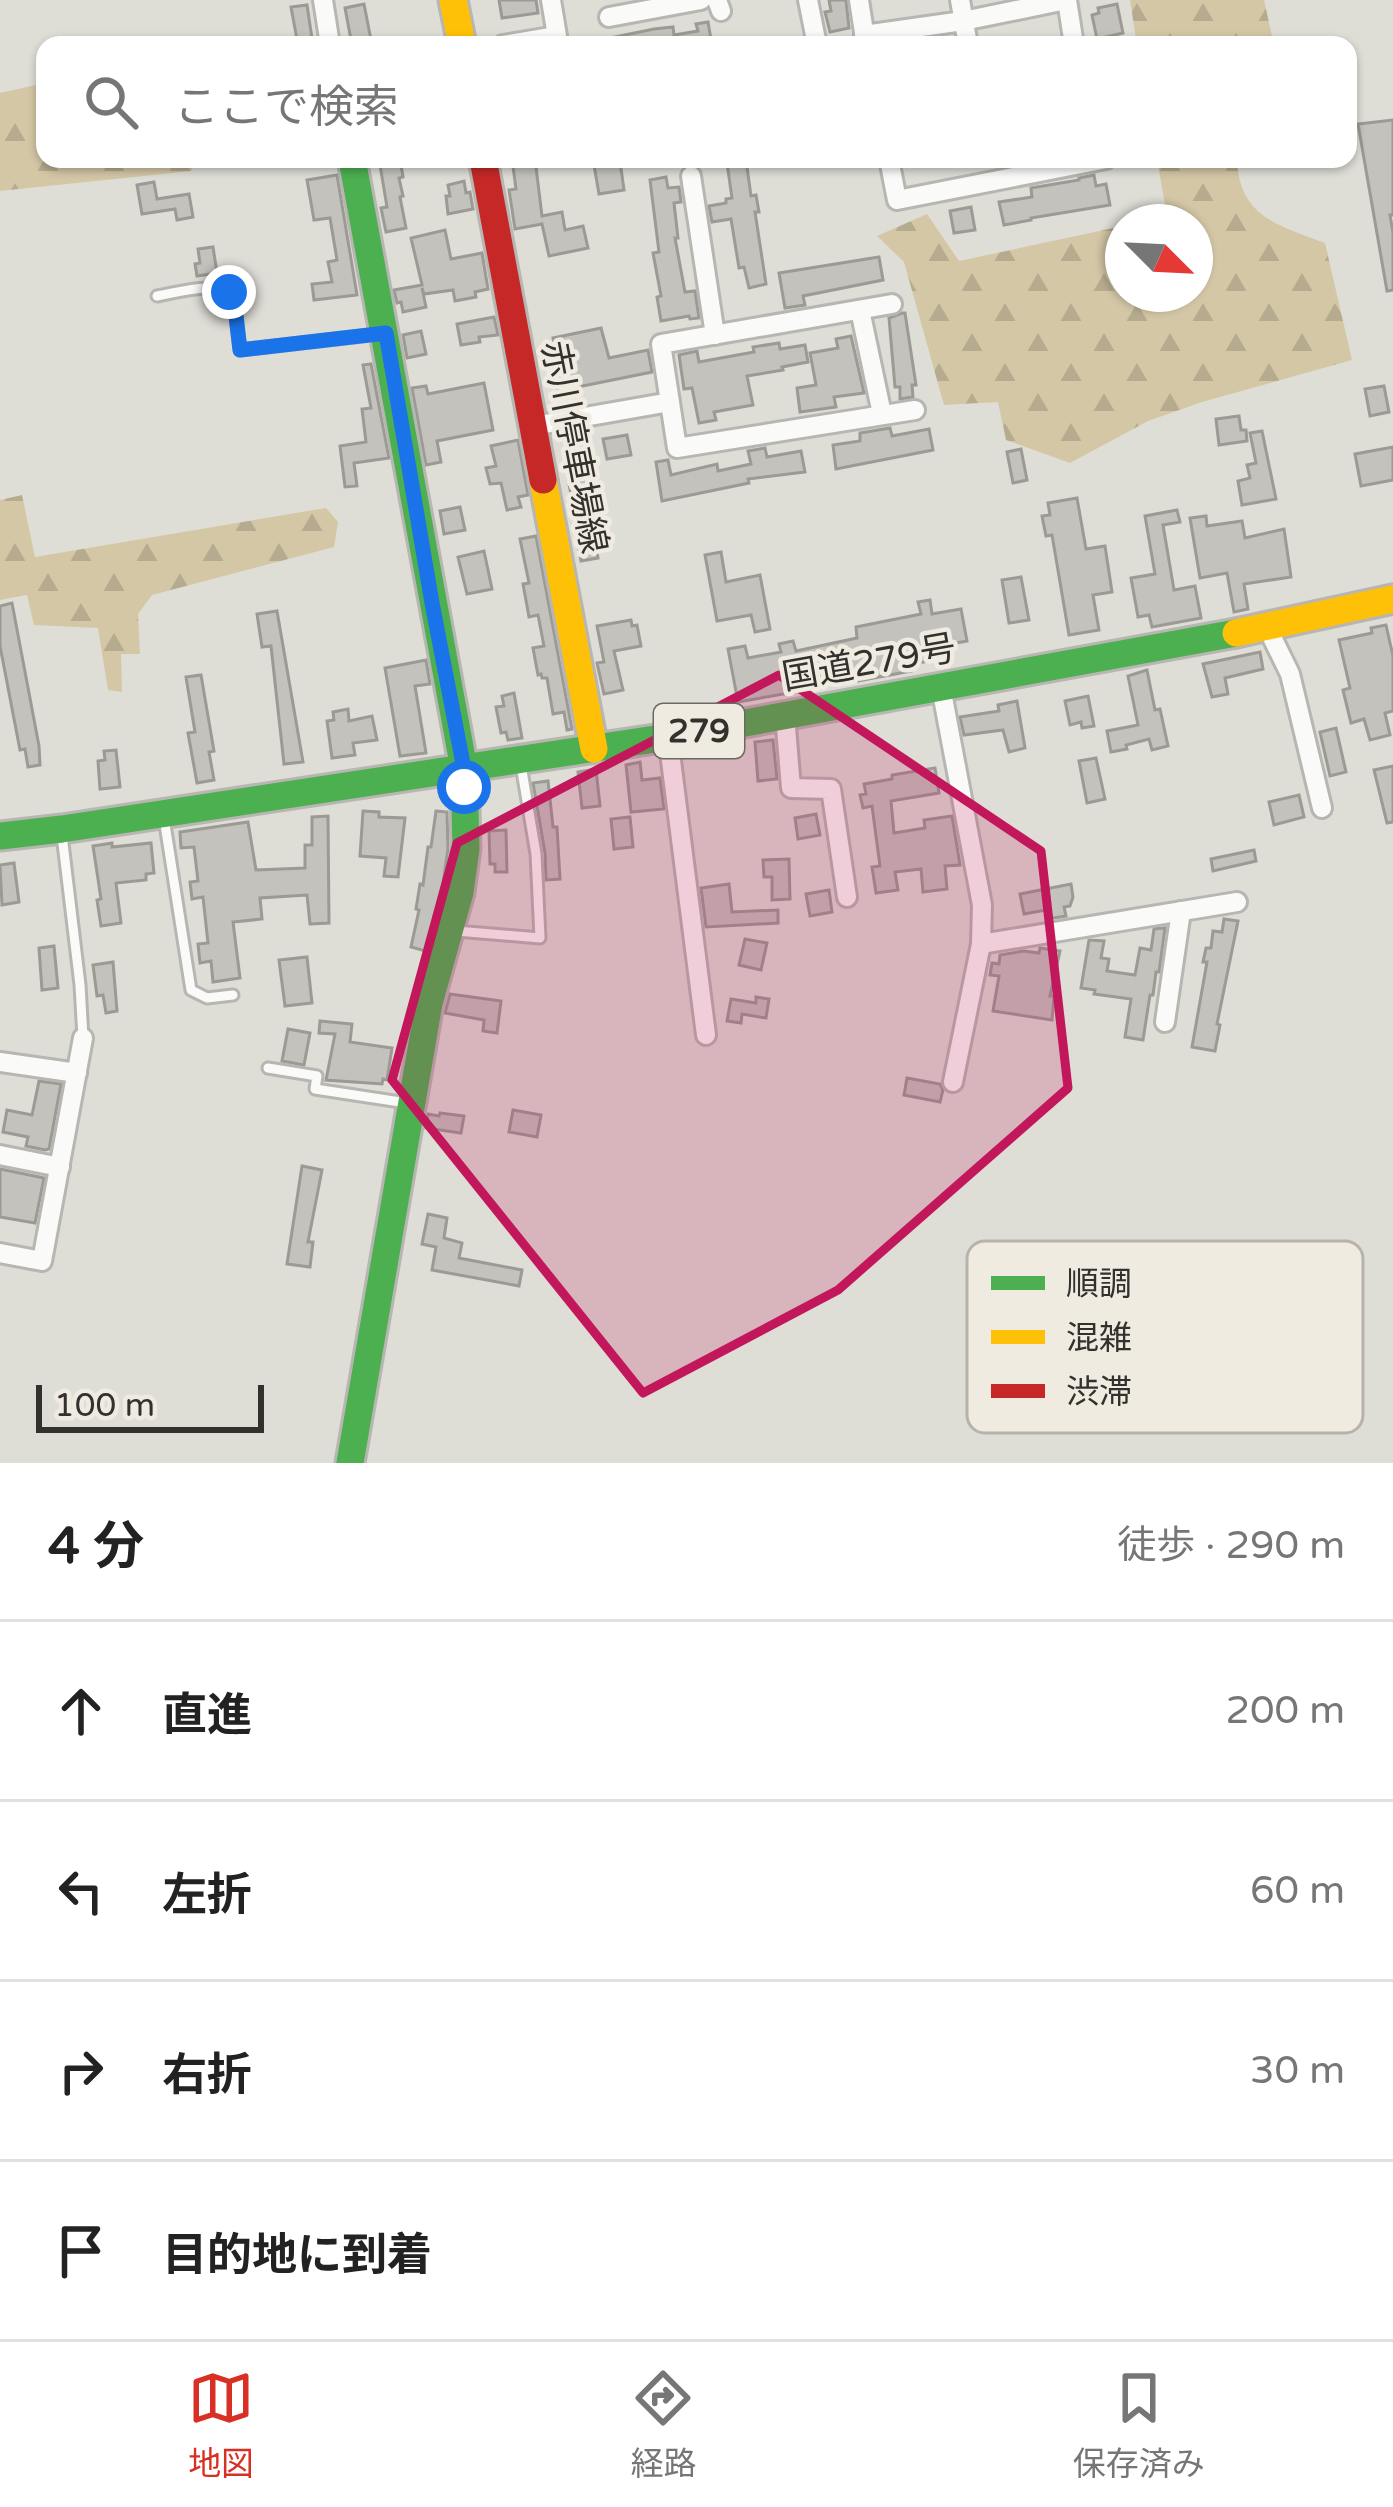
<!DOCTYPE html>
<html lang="ja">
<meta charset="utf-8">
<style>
body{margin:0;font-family:"Varela Round","Noto Sans JP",sans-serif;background:#f6f6f6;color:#222}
.compass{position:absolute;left:1105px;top:204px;width:108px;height:108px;border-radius:50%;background:#fff;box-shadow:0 3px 9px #0004;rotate:114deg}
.scale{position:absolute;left:36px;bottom:30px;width:228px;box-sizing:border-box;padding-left:12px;border:6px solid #33312d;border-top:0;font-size:33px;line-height:42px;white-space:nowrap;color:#33312d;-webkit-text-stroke:9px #f0ebe1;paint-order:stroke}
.stop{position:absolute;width:36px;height:36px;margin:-27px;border:9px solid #1a73e8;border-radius:50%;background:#fff}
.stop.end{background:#1a73e8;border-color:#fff;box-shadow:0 3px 12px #0008}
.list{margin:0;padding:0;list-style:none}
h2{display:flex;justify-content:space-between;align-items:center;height:156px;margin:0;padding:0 48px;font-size:51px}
h2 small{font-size:39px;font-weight:400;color:#767676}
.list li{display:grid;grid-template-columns:78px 1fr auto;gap:36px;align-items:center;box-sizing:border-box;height:180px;padding:0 48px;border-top:3px solid #e0e0e0}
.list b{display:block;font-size:45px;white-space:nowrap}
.list em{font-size:39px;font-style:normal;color:#767676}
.icon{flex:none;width:66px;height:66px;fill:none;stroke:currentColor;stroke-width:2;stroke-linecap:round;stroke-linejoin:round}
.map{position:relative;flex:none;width:1393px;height:1463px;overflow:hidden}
.search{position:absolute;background:#fff;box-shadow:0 3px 9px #0004;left:36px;right:36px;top:36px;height:132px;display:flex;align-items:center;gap:30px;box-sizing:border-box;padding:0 42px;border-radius:24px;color:#767676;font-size:45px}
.sheet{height:876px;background:#fff}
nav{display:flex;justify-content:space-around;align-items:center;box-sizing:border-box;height:168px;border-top:3px solid #e0e0e0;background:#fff;font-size:33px;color:#767676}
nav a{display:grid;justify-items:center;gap:6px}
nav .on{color:#d93025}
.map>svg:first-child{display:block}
.forest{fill:url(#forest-firs)}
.building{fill:#c3c2bd;stroke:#9b9a95;stroke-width:3}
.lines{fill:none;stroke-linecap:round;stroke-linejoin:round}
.lane-casing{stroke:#b8b6b2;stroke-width:15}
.street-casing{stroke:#b8b6b2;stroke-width:24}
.fast-casing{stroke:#b8b6b2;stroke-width:33}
.slow-casing{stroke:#b8b6b2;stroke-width:33}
.jam-casing{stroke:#b8b6b2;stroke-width:33}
.lane{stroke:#fafaf9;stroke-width:9}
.street{stroke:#fafaf9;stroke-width:18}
.fast{stroke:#4caf50;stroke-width:27}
.slow{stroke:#ffc107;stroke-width:27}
.jam{stroke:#c62828;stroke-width:27}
.route{stroke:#1a73e8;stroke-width:15}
.marked{fill:#c2185b;fill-opacity:0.2;stroke:#c2185b;stroke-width:9;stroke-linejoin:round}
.labels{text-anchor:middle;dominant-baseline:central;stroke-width:9;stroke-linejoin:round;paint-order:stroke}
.shield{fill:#f0ebe1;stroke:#6c6963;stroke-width:3}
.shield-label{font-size:33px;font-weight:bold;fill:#33312d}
.street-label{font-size:36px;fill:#33312d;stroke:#f0ebe1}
.key{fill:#f0ebe1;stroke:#b7b3ab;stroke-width:3}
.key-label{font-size:33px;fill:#33312d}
</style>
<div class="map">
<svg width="1393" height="1463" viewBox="0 0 1393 1463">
<defs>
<pattern id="forest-firs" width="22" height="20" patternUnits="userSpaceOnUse" patternTransform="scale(3)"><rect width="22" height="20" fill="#d4c7a6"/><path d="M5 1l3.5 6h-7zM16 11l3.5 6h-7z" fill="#b6ab8f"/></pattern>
</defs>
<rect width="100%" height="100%" fill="#deddd6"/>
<g class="forest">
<polygon points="1130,0 1264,0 1274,45 1137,45"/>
<polygon points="45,83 45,159 197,159 191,171 0,191 0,93"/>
<path d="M1157 159H1237C1239 217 1278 225 1325 243L1352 360 1202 402 1148 421 1070 463 1006 440 998 402 944 405 904 262 877 236 927 214 959 261 1123 226V294H1195V222H1143L1167 216Z"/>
<polygon points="22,495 35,557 326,508 338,522 334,547 152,595 138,614 140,654 121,654 122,692 108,690 98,628 34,625 27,595 0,600 0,500"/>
</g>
<g class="building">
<polygon points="499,0 536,0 538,13 502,18"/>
<polygon points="829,0 846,0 849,28 830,32 825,12 831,11"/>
<polygon points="364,4 372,45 352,45 345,8"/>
<polygon points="1117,4 1123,33 1097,39 1092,15 1099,13 1098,8"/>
<polygon points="307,5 313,45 298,45 291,7"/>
<polygon points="708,22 712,45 610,45 610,38 654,29 673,27 674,35 698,31 696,24"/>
<polygon points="1393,120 1393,215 1390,215 1393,233 1393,290 1387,291 1358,124"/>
<polygon points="379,159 400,159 403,177 399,178 403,196 400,197 406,228 386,232 381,208 387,207"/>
<polygon points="512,159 535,159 542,216 562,212 565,230 583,226 588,248 549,256 542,224 515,229 509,190 516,189"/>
<polygon points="746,160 751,196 756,195 759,212 755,212 766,284 749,288 744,267 739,268 731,219 712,222 709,206 726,203 726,199 732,198 727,163"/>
<polygon points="620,161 624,190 599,194 594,165"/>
<polygon points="337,175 357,295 314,300 312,284 332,282 328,262 337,260 330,218 314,220 307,180"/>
<polygon points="1094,175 1096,186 1106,184 1110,205 1031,218 1031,220 1004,225 999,202 1032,197 1031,188 1079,180 1079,178"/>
<polygon points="666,177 668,188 679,187 681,202 674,203 678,238 675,238 685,292 695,291 699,318 690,319 689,316 661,321 657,297 661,296 653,253 659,252 650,180"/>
<polygon points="464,181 466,193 470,192 473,209 448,214 446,196 450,196 448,185"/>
<polygon points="154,182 157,199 189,194 193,217 177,220 175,209 142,214 137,185"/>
<polygon points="971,207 975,230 954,233 950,211"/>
<polygon points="445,230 451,259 482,253 488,289 475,292 476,297 455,301 453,290 424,294 422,288 426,307 403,312 401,302 397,303 394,290 422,285 411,238"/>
<polygon points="213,247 217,273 197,276 195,264 200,263 198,249"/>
<polygon points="879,257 883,280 803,296 805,305 785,308 779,273"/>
<polygon points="902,313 905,313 916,385 912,385 913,397 900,399 900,387 895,387 889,318"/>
<polygon points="494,317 498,335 479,337 480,342 461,345 457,324"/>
<polygon points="601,328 609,358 648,350 652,372 558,391 552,368 558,366 553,338"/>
<polygon points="421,331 426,354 407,358 403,335"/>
<polygon points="851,336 864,393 834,397 836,407 800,412 797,388 816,385 810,353 838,348 836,339"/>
<polygon points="779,343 780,349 805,345 808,362 782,367 783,370 747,376 753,405 714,412 716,420 699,423 692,388 684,389 679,355 697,351 699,362 754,352 753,347"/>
<polygon points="371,364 389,458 354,463 357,486 345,487 340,446 366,442 362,409 371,408 363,365"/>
<polygon points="484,383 493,430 437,441 441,462 426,465 412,388 426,386 428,394"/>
<polygon points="1384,386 1389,412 1370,416 1365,389"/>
<polygon points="1239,416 1241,430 1246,430 1247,441 1219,445 1216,419"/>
<polygon points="890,428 892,436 929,429 933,450 836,469 833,445 860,441 860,433"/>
<polygon points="1262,431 1276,499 1242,505 1238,481 1250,478 1247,465 1256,463 1250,433"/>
<polygon points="627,435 631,455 607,459 603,439"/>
<polygon points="518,440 528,495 518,497 521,507 507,510 501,483 490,484 486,468 496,466 491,446"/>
<polygon points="1393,447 1393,480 1361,486 1355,454"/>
<polygon points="765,448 767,457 801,451 805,472 748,479 749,483 662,501 656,462 668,460 671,475 717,464 718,471 751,464 748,451"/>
<polygon points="1021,449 1027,480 1013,483 1007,452"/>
<polygon points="586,476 591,507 574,510 568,479"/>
<polygon points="1077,498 1086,549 1105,546 1112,592 1093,595 1099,630 1069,635 1052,535 1046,536 1042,516 1050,515 1048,503"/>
<polygon points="460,507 465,530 444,534 440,511"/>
<polygon points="1177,510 1180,522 1163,525 1174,590 1195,586 1201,618 1152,627 1149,615 1138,617 1131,578 1155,574 1145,516"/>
<polygon points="1206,516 1207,526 1242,521 1245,538 1284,529 1291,577 1244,584 1248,609 1234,612 1227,573 1200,578 1190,518"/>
<polygon points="593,530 598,558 581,561 576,533"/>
<polygon points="536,536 572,729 567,730 564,712 553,714 547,678 542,678 541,674 538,675 533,648 544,646 538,615 529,617 523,584 529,583 520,539"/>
<polygon points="484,551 492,589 467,594 458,557"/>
<polygon points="721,552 726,582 760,575 770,629 755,632 751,615 717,621 705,555"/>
<polygon points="1021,577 1029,620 1009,623 1002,580"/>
<polygon points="930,600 932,614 961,609 967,641 940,646 942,658 909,665 911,671 858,681 856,671 805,682 806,690 738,702 728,649 745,646 748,658 781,652 779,644 793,641 796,651 857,638 856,627 921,614 918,602"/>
<polygon points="12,603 39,746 40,765 28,767 25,749 20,750 0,646 0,606"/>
<polygon points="277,611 303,762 284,764 271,646 262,647 257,614"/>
<polygon points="631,620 632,626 637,625 641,646 614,651 623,690 604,694 597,663 604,662 597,626"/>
<polygon points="1386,625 1393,656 1393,711 1385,713 1390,735 1370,740 1364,719 1351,723 1343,690 1350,688 1339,640 1372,633 1371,628"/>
<polygon points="1260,652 1263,669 1225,678 1228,694 1212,697 1203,664"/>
<polygon points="426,660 430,684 415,686 426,753 400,756 385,668"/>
<polygon points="1147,670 1155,710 1160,709 1168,746 1152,750 1149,739 1126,745 1127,749 1111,752 1107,731 1138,725 1128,676"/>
<polygon points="201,675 214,751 209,752 214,780 197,783 188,733 195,732 186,677"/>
<polygon points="514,693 522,738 508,740 506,732 501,733 496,707 504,706 502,696"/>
<polygon points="1088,696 1094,726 1082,728 1081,722 1070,725 1065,701"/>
<polygon points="1017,701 1025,748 1009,752 1003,730 964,735 960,717 999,711 998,705"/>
<polygon points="348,709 349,721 372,716 377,740 353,743 355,755 332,758 327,721 334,720 333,712"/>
<polygon points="1336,728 1346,772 1330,776 1320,732"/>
<polygon points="773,740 777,779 758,781 755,742"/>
<polygon points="116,750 120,787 100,789 98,761 105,760 104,751"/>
<polygon points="1096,758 1105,799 1087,803 1079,761"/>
<polygon points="640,762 642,780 660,778 664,809 631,812 626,765"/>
<polygon points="1393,766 1393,822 1387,823 1374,770"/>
<polygon points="935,768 939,793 891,801 894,833 925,828 924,820 952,816 960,865 945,866 947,889 923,892 921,869 895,872 898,890 876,893 872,867 880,866 872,806 863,808 860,795 866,794 864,784 892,779 892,775"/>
<polygon points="596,769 600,806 582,808 578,772"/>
<polygon points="548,781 553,827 557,827 560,879 546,880 545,853 533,783"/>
<polygon points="1299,795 1304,817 1274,825 1269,802"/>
<polygon points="363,811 379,812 379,817 405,818 398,877 384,876 386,858 360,856"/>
<polygon points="436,811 447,812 448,849 443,883 425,951 411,947 419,910 416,909 420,884 423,885 428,847 431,847"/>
<polygon points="816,814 820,835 798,839 795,818"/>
<polygon points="328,816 329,923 310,924 307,895 260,898 262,919 233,922 240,978 213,982 211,961 200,963 198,944 208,943 203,897 192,899 190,882 198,881 194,847 181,848 180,832 248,822 256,870 305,868 305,845 312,845 312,817"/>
<polygon points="630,817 633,847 614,849 611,819"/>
<polygon points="506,830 507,872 495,872 495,864 490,864 489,831"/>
<polygon points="112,843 112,847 151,843 154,873 146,874 146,880 116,883 121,923 101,926 97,900 101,899 93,846"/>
<polygon points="1254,850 1256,861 1213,871 1211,859"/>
<polygon points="789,859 790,899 772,900 772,877 764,877 763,860"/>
<polygon points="14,863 19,902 2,905 0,865"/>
<polygon points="729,884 732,912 778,910 778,923 706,927 701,888"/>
<polygon points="1071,884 1073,897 1070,906 1064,907 1066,916 1047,919 1046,910 1024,914 1020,894"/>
<polygon points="829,890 832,912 810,916 806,894"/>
<polygon points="1224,919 1238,921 1217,1024 1220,1025 1215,1051 1192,1047 1207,962 1203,962 1206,948 1211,948 1213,931 1222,932"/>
<polygon points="1165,928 1159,972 1156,972 1153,995 1150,995 1143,1040 1125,1037 1131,999 1094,994 1095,990 1081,988 1089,940 1104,941 1101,958 1109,959 1107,971 1135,975 1140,948 1151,950 1154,929"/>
<polygon points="745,939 767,943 761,970 739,965"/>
<polygon points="54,946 58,988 42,990 39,948"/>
<polygon points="1040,948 1060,951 1050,996 1054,996 1052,1020 993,1011 999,976 990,975 992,963 999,964 1000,955 1024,951 1039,953"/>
<polygon points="307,957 312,1003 285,1006 279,960"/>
<polygon points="113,962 117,1011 106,1013 103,995 97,996 93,965"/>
<polygon points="450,994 501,1001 497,1033 483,1031 484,1020 445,1013"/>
<polygon points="756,997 769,999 766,1018 742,1014 741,1023 727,1021 731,999 756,1003"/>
<polygon points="320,1021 352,1024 350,1042 392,1048 387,1080 383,1079 382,1084 326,1080 335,1034 319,1033"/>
<polygon points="288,1029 310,1033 304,1065 282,1061"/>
<polygon points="907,1078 940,1084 943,1090 940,1102 904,1095"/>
<polygon points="39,1081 61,1084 49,1149 45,1150 26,1146 28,1137 3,1132 7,1110 32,1115"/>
<polygon points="513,1110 541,1115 537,1137 509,1132"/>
<polygon points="440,1113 464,1116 461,1133 426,1128 428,1114 439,1116"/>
<polygon points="302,1166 322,1170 308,1242 313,1242 310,1267 287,1264"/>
<polygon points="0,1169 44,1178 35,1223 0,1217"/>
<polygon points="428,1214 447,1218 444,1238 462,1243 459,1258 522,1270 519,1286 432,1270 436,1247 422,1244"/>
</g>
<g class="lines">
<defs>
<g id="lane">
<path d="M157 296C181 292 217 279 234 299L240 350 380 334"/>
<polyline points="164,818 191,990 207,998 233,995"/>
<polyline points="62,835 80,985 83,1038"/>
<polyline points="456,931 540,938 536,854 521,765"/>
<polyline points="268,1068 317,1076 315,1089 407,1103"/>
</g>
<g id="street">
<polyline points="323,0 330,45"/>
<polyline points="717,0 721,11"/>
<polyline points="808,0 817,45"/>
<polyline points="859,0 866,45"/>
<polyline points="960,0 968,45"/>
<polyline points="1067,0 1074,45"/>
<polyline points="609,17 701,0"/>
<polyline points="864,35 963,21 1066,0"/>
<polyline points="503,45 557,36 551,0"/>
<polyline points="889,159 897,200 1106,159"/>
<polyline points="691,176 715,335"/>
<polyline points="892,304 661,344 677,448 915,410"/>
<polyline points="860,310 882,414"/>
<polyline points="533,426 670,402"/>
<polyline points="1267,627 1290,674 1322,808"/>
<polyline points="941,687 982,905 981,944 953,1082"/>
<polyline points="785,715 791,788 831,789 847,897"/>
<polyline points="668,737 706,1035"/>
<polyline points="981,944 1237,902"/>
<polyline points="1165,1022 1181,911"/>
<polyline points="0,1062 77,1073"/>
<polyline points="0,1155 60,1167"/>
<polyline points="0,1253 42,1261 83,1038"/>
</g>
<g id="fast">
<polyline points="0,836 62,829 668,737 1236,633"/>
<polyline points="350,1463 429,1003 460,892 466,849 464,769 352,159"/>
</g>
<g id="slow">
<polyline points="453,0 462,45"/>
<polyline points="543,480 594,749"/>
<polyline points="1236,633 1393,599"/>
</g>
<polyline id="jam" points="483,159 543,480"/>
</defs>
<use href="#lane" class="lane-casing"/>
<use href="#street" class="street-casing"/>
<use href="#fast" class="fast-casing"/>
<use href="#slow" class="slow-casing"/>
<use href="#jam" class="jam-casing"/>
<use href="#lane" class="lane"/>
<use href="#street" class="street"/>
<use href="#fast" class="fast"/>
<use href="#slow" class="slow"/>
<use href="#jam" class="jam"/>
</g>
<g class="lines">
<polyline class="route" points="229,292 234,299 240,350 386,333 432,603 464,769 464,787"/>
</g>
<path class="marked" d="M779 675 1041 851 1068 1088 838 1290 643 1393 392 1080 457 843Z"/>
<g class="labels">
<rect class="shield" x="654" y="704" width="90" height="54" rx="9"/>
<g class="shield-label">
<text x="699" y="731">279</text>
</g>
<g class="street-label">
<text transform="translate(574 447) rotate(79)">赤川停車場線</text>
<text transform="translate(869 663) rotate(-10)">国道279号</text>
</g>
</g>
<rect x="967" y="1241" width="396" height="192" rx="18" class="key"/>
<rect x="991" y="1276" width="54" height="14" fill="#4caf50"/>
<rect x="991" y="1330" width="54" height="14" fill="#ffc107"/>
<rect x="991" y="1384" width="54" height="14" fill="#c62828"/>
<g class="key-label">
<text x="1066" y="1295">順調</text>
<text x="1066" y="1349">混雑</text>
<text x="1066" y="1403">渋滞</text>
</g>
</svg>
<svg class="compass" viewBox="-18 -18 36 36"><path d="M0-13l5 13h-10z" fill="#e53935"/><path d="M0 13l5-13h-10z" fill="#767676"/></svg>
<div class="scale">100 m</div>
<div class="stop" style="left:464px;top:787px"></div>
<div class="stop end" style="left:229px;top:292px"></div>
<div class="search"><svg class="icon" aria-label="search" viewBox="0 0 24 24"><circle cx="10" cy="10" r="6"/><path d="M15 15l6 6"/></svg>ここで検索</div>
</div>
<section class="sheet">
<h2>4 分<small>徒歩 · 290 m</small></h2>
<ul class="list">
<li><svg class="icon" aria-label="ahead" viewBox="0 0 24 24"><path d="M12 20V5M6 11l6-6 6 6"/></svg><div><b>直進</b></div><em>200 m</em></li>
<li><svg class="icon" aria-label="left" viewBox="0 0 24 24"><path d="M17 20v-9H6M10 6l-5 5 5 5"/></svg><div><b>左折</b></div><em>60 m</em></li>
<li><svg class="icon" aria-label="right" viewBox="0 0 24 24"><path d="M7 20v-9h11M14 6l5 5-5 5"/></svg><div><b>右折</b></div><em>30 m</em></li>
<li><svg class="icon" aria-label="arrive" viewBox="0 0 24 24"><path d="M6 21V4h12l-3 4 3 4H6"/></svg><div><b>目的地に到着</b></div></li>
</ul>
</section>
<nav>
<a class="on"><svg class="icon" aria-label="map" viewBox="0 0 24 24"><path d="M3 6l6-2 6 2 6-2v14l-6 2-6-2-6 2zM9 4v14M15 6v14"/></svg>地図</a>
<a><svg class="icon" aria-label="directions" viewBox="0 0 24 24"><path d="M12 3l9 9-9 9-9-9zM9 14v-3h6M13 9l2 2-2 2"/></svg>経路</a>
<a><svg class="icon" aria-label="saved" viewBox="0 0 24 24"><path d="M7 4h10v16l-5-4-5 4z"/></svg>保存済み</a>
</nav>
